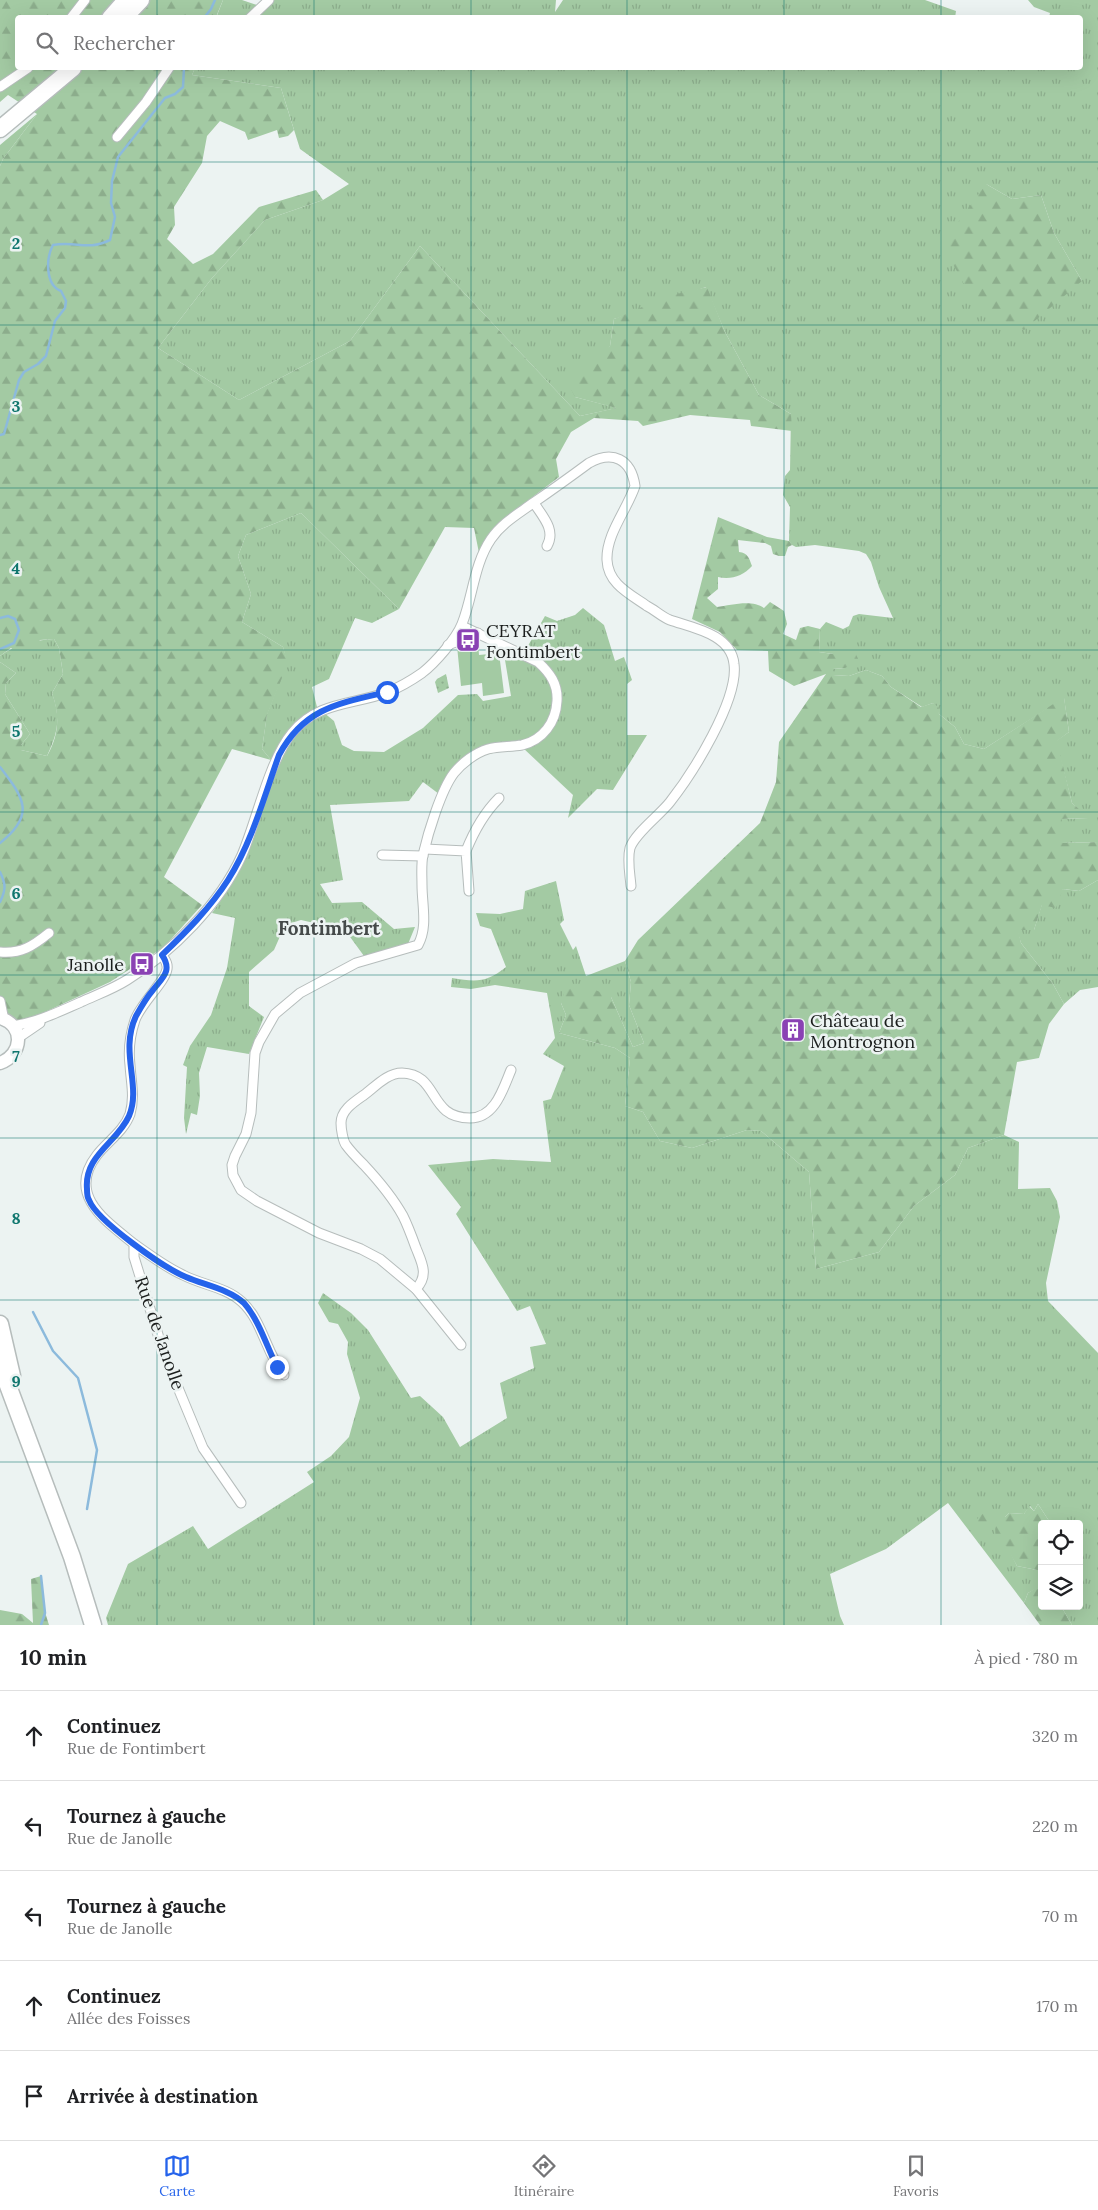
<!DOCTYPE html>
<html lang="fr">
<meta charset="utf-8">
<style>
body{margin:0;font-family:Lora,serif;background:#f6f6f6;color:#202124}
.controls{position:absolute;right:15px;bottom:15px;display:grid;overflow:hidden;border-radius:5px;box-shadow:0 5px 20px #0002}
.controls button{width:45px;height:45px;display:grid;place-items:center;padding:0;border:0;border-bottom:1px solid #e0e0e0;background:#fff;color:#202124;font:25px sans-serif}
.stop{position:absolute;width:15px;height:15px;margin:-11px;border:4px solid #2563eb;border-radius:50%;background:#fff}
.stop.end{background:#2563eb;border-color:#fff;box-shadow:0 1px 5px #0008}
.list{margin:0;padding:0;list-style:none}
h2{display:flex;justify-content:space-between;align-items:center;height:65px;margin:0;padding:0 20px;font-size:21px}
h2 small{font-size:16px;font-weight:400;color:#757577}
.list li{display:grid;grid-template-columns:32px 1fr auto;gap:15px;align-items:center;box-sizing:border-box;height:90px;padding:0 20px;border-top:1px solid #e0e0e0}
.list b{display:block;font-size:19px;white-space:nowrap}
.list p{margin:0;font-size:16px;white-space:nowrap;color:#757577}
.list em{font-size:16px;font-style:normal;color:#757577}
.icon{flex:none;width:28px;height:28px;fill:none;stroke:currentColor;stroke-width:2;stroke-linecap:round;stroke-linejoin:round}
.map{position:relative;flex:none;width:1098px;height:1625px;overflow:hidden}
.search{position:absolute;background:#fff;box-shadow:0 5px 20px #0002;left:15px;right:15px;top:15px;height:55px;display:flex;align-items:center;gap:12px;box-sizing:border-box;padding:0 18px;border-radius:5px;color:#757577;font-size:19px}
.sheet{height:515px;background:#fff}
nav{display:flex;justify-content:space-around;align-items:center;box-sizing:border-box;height:70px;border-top:1px solid #e0e0e0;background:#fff;font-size:14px;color:#757577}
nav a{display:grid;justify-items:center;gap:2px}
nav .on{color:#2563eb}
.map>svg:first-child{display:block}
.grass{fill:url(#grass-tufts);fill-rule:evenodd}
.forest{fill:url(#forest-firs)}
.park{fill:url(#park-dots)}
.pitch{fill:#a3caa3}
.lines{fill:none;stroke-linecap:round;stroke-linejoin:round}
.stream{stroke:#8cbadc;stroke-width:2.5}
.street-casing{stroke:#b6bdbc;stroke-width:11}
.secondary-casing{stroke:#b6bdbc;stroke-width:15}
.highway-casing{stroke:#b6bdbc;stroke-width:19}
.street{stroke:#fff;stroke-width:9}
.secondary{stroke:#fff;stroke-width:12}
.highway{stroke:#fff;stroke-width:16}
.route{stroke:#2563eb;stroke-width:6}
.grid{fill:none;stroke:#0f766e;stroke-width:1;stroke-opacity:0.55}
.labels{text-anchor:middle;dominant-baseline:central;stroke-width:5;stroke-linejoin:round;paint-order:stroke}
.poi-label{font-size:18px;fill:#1b1e1d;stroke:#ecf3f2;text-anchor:start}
.street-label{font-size:18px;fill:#1b1e1d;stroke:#ecf3f2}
.neighbourhood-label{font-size:19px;font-weight:bold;fill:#454a4a;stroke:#ecf3f2}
.grid-label{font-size:16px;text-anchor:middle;font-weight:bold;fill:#0f766e;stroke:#ecf3f2;stroke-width:5;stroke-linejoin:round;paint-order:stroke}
</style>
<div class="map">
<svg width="1098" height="1625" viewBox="0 0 1098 1625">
<defs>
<pattern id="grass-tufts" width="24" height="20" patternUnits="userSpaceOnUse" patternTransform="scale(1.25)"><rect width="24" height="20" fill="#a3caa3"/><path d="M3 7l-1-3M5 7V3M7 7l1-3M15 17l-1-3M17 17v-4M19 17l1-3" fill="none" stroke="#8cad8c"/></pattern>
<pattern id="forest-firs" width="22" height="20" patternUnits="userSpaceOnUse" patternTransform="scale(1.25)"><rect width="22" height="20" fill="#a3caa3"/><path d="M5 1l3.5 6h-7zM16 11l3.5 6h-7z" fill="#8cad8c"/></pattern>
<pattern id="park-dots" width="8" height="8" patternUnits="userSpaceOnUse" patternTransform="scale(1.25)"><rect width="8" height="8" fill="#a3caa3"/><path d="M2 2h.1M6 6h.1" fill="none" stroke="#8cad8c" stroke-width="1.8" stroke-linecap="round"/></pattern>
</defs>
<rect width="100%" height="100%" fill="#ecf3f2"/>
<g class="grass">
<polygon points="223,0 242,0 257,5 262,0 556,0 555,12 563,0 925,0 956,11 955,18 216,18"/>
<path d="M1028 0H1098V842L1062 843V819L1088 818 1072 803 1056 741 1069 732 1064 698 984 749 964 744 955 727 939 714 933 703 922 707 891 687 882 676 866 670 849 676 833 675V669L845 668 833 654 819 652 820 629 826 622 843 629 849 626 853 616 859 614 893 618 879 587 871 562 866 554 859 551 815 545 796 547 792 545 789 541 790 507 783 495 785 476 790 470 791 414 759 395 725 332 706 287 614 319 610 346 575 397 617 408 580 416 420 246 350 341 239 400 158 348 212 278 265 220 323 200 349 184 300 149 281 88 192 75 195 68H1080V18L1049 17 1050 13 1034 7ZM986 184 1012 199 1041 195 1054 233 1082 281Z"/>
<polygon points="37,114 3,159 0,166 0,145"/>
<polygon points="301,513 399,609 372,623 355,618 329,679 312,687 317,707 334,721 342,745 354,751 384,752 423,728 458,695 477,694 483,701 511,696 504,654 525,651 545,616 557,621 575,615 583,608 604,625 615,661 624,657 632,680 627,684 627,735 647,735 613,790 597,789 568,818 573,795 522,747 465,759 439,794 423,782 409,801 330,805 343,880 320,884 332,903 362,902 394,929 415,927 408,944 364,956 345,930 301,920 285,925 274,950 249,972 249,1006 264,1017 249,1054 207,1047 199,1073 200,1096 197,1115 191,1113 186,1134 184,1118 187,1067 183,1065 190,1046 211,1015 227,968 235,918 212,913 221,900 271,760 262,749 267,714 287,663 283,647 242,622 251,594 238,556 246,535"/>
<path d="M54 639 59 648 63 674 52 693C61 718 58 733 47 756L21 750V745L30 734 5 694 6 683 16 673 0 662V656C16 644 35 640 54 639Z"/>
<polygon points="1098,880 1098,987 1080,990 1064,1004 1053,984 1021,943 1017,930 1034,930 1042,904 1063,889 1079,891"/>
<path d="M556 881 564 920 560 924 573 950 576 946 586 976 625 961 631 982 629 1005 644 1043 633 1047 611 997 561 1003 566 1015 559 1033 615 1048 630 1058 625 1106 643 1112 660 1141 692 1148 747 1130 761 1131 809 1172 816 1269 879 1252 914 1206 955 1175 968 1148 1004 1135 1019 1142 1018 1189 1050 1188 1057 1201 1060 1217 1046 1283 1048 1301 1098 1353V1625H1072L1061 1606H1079V1524H1051L1038 1504 1034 1511 1030 1506 1024 1514 1009 1513 1005 1517 995 1520 1017 1566 1042 1571V1594L1037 1588 1028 1593 1024 1603 948 1503 886 1549 830 1574 840 1616 844 1625H108L106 1618 128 1564 193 1526 208 1549 314 1482 307 1472 331 1456 349 1437 360 1398 347 1354 348 1342 338 1324 329 1322 318 1303 323 1293 351 1313 368 1330 411 1398 420 1396 443 1417 460 1447 507 1418 500 1383 534 1368 530 1347 546 1344 530 1306 517 1311 456 1214 461 1207 428 1165 493 1159 551 1162 543 1101 551 1099 564 1066 543 1054 555 1038 547 993 495 985 471 989 451 987 452 978C476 982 486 983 506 967L491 929 480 926 476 913 500 914 523 909 525 891Z"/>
</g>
<g class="forest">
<path d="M0 0H223L216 17 18 18V68H195L192 75 281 88 294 130 288 136 279 138 277 130 248 140 245 132 220 121 207 136 202 163 174 207 175 225 167 239 193 264 213 254 259 207 316 190 323 200 265 220 212 278 158 348 239 400 350 341 420 246 580 416 616 408 575 397 566 380 610 346 614 319 668 296 707 287 725 332 759 395 791 414 792 431 751 426 750 420 690 415 643 426 638 421 594 418 571 432 556 459 559 477 501 521 479 553 474 528 445 527 399 609 301 513 246 535 238 556 251 594 242 622 283 647 288 663 267 715 262 749 271 760 232 749 164 877 202 905 164 947 110 982 30 1019 0 1023V662L16 673 6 683 5 694 30 734 21 745V750L47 756C59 735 60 716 52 693L63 674 59 648 54 639 40 640 31 654 22 657 11 648 0 656V166L3 159 37 114 8 95 0 102Z"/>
<polygon points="986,184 1012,199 1041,195 1054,233 1082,281 1024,330 977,308 942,244"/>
<path d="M718 517 767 537 789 541 792 545 788 547 785 556H779L773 554 771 546 765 543 738 540 739 552C748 553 749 558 752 566 743 576 731 580 718 577V589L707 598 717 607C731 605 752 599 764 608L770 602 784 611 787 624 783 634 796 640 800 628 808 626 820 629 819 652 833 654 846 649 855 652 859 661 845 668 833 669V675L849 676 866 670 882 676 891 687 921 707 933 703 938 707 939 714 955 727 964 744 984 749 1064 697 1069 732 1057 741 1072 803 1079 809H1085L1089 818 1062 819V843L1098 842V880L1079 891 1063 889 1056 908 1042 905 1034 930H1018L1021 943 1053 984 1064 1004 1049 1024 1039 1058 1017 1062 1004 1135 968 1148 955 1175 914 1206 879 1252 816 1269 809 1172 761 1131 747 1130 692 1148 660 1141 643 1112 625 1106 630 1058 615 1048 559 1033 566 1015 561 1003 566 986 591 988 611 997 633 1047 644 1043 629 1005 631 982 625 961 638 940 760 823 776 782 779 742 826 674 794 686 769 671 768 651 737 650 720 632 692 619Z"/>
<polygon points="1038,1504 1051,1524 1042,1524 1042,1571 1017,1566 1006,1546 996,1543 995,1521 987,1529 976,1520 982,1514 1001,1515 1005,1517 1009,1513 1024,1514 1029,1506 1034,1511"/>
<polygon points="41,1576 44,1609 49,1625 0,1625 0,1610 22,1614 33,1623 31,1579"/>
<polygon points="1037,1587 1042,1594 1042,1606 1061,1606 1072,1625 1040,1625 1024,1603 1028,1593"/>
</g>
<polygon class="park" points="446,674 449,688 438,693 435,682 437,679"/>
<polygon class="pitch" points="478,643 479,655 499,653 504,693 483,696 482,683 461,686 457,646"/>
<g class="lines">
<g class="stream">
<polyline points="204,18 211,9 215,0"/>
<path d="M0 435 4 434 19 380 24 372 38 364 46 356 55 321 65 308 66 301 61 291C45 285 46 258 53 245 77 241 87 251 110 240L115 217 111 203 112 181 118 157 165 98 175 94 183 87 184 68"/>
<polyline points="0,618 8,616 15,619 19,630 14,643 0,649"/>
<path d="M0 767C24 798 36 815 0 843"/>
<path d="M0 872C6 884 6 890 0 902"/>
<polyline points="33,1312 53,1351 78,1378 97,1450 87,1509"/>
<polyline points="41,1625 45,1613 41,1576"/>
</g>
<defs>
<g id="street">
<polyline points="71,18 85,0"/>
<polyline points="250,18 269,0"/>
<polyline points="0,87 28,68"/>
<polyline points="117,137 146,102 169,68"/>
<path d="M534 503C543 517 556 530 547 546"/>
<polyline points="448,645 478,633"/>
<polyline points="425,849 466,851 469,891"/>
<path d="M466 851C474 831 484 813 499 798"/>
<polyline points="382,855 423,856"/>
<path d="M0 952C21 954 33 946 49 933"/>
<path d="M162 955C165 960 168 963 167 969 165 982 141 1003 135 1020 130 1035 128 1049 130 1065 131 1082 135 1097 130 1114 124 1131 107 1142 97 1155 66 1195 106 1221 134 1244V1257L164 1354 203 1448 241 1503"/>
<polyline points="0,1001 4,1020"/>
<path d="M13 1026C38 1022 58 1012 81 1002 96 995 113 989 127 980 172 952 220 904 242 855 257 820 269 761 292 733 318 701 354 705 388 692 400 687 412 680 422 673 435 663 456 639 462 624 473 596 474 564 491 539 502 523 518 514 533 503 552 490 570 477 589 463 613 450 631 459 635 486 627 510 606 534 607 560 608 584 630 594 647 606 655 610 662 617 670 620 693 628 731 634 734 664 739 700 692 774 670 802 660 815 635 833 630 848 627 860 630 874 631 886"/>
<polyline points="18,1038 40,1023"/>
<path d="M134 1244C150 1255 165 1267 183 1275 202 1285 226 1287 242 1302 263 1321 266 1354 284 1375"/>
<path d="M416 1289C429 1275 422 1263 416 1248 412 1237 408 1226 403 1216 393 1198 378 1180 364 1165 358 1159 351 1152 346 1145 343 1141 341 1129 341 1123 341 1110 354 1102 364 1095 375 1087 387 1073 402 1073 440 1074 427 1118 470 1118 495 1118 503 1089 511 1070"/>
<path d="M461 1345 416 1289 380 1259 361 1249 319 1233 257 1201 241 1190 233 1175 232 1165 235 1156 246 1134 251 1113 255 1053 259 1042 275 1014 300 993 356 963 418 945C428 927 422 905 422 885 422 876 421 864 423 855 428 833 441 790 454 773 462 763 475 753 488 749 499 746 510 747 522 745 543 740 556 722 557 701 558 684 550 673 538 662L462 626"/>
</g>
<path id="secondary" d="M0 1018C25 1025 23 1055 0 1063"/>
<g id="highway">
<polyline points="110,18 126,0"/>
<polyline points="124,18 141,0"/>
<polyline points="0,129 73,68"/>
<polyline points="0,1324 12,1376"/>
<polyline points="0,1364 72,1557 93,1625"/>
</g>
</defs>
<use href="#street" class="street-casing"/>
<use href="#secondary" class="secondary-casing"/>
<use href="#highway" class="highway-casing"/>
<use href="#street" class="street"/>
<use href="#secondary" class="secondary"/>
<use href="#highway" class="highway"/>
</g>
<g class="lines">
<path class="route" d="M277 1367C267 1347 259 1320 244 1303 229 1289 204 1285 186 1277 164 1268 97 1221 89 1200 87 1197 87 1192 87 1189 84 1155 117 1143 129 1116 142 1086 119 1052 136 1016 141 1007 146 998 153 990 162 978 173 971 162 955 186 932 210 908 228 880 252 842 264 797 279 755 304 708 339 703 387 692"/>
</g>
<path class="grid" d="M157 0V18M314 0V18M471 0V18M627 0V18M784 0V18M941 0V18M157 68V1625M314 68V1625M471 68V1625M627 68V1625M784 68V1625M941 68V1625M0 162H1098M0 325H1098M0 488H1098M0 650H1098M0 812H1098M0 975H1098M0 1138H1098M0 1300H1098M0 1462H1098"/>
<defs>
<symbol id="bus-square" viewBox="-11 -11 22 22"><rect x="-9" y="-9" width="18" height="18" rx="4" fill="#8a42b4" stroke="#ecf3f2"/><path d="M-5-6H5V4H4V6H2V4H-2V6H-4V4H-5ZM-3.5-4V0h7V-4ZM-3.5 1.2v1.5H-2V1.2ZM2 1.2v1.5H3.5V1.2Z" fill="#fff"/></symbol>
<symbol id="building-square" viewBox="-11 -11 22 22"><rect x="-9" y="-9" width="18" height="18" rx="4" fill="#8a42b4" stroke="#ecf3f2"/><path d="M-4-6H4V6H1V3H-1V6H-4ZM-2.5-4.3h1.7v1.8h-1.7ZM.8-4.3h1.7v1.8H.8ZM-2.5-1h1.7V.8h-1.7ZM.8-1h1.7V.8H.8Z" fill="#fff"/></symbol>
</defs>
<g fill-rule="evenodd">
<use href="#bus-square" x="454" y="626" width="28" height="28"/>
<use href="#bus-square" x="128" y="950" width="28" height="28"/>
<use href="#building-square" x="779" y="1016" width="28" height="28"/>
</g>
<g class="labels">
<g class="poi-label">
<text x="486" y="630">CEYRAT<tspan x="486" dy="21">Fontimbert</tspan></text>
<text x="124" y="964" text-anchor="end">Janolle</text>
<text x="810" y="1020">Château de<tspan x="810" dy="21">Montrognon</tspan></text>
</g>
<g class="street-label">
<text transform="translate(160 1333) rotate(71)">Rue de Janolle</text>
</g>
<g class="neighbourhood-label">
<text x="329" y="928">Fontimbert</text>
</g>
</g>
<g class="grid-label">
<text x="16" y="249">2</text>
<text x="16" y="412">3</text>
<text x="16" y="574">4</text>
<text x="16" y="737">5</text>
<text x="16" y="899">6</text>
<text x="16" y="1062">7</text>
<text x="16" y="1224">8</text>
<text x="16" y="1387">9</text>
</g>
</svg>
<div class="controls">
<button><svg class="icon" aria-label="locate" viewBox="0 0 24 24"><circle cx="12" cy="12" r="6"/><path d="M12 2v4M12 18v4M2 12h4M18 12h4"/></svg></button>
<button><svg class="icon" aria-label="layers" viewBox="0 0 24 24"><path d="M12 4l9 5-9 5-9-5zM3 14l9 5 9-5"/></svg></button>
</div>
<div class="stop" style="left:387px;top:692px"></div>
<div class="stop end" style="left:277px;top:1367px"></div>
<div class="search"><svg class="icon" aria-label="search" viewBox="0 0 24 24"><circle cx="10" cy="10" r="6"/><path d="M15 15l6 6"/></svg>Rechercher</div>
</div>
<section class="sheet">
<h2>10 min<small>À pied · 780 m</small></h2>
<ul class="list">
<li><svg class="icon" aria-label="ahead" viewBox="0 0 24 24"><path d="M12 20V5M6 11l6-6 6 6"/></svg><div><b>Continuez</b><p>Rue de Fontimbert</p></div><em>320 m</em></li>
<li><svg class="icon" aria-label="left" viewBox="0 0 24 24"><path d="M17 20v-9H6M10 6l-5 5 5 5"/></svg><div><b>Tournez à gauche</b><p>Rue de Janolle</p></div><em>220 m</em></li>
<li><svg class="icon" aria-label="left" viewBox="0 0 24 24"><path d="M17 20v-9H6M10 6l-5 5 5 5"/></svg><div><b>Tournez à gauche</b><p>Rue de Janolle</p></div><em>70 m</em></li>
<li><svg class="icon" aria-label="ahead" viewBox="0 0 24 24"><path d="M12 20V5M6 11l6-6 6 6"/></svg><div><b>Continuez</b><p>Allée des Foisses</p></div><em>170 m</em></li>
<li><svg class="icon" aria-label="arrive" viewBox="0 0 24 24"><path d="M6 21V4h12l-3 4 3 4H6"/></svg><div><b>Arrivée à destination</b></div></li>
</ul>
</section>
<nav>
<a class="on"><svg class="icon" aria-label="map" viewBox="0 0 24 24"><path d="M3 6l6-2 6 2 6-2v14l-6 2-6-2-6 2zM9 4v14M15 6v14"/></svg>Carte</a>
<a><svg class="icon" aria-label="directions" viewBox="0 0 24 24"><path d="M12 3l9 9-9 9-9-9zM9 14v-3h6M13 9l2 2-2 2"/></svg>Itinéraire</a>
<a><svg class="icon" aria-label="saved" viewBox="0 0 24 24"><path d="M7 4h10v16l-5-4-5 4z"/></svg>Favoris</a>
</nav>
